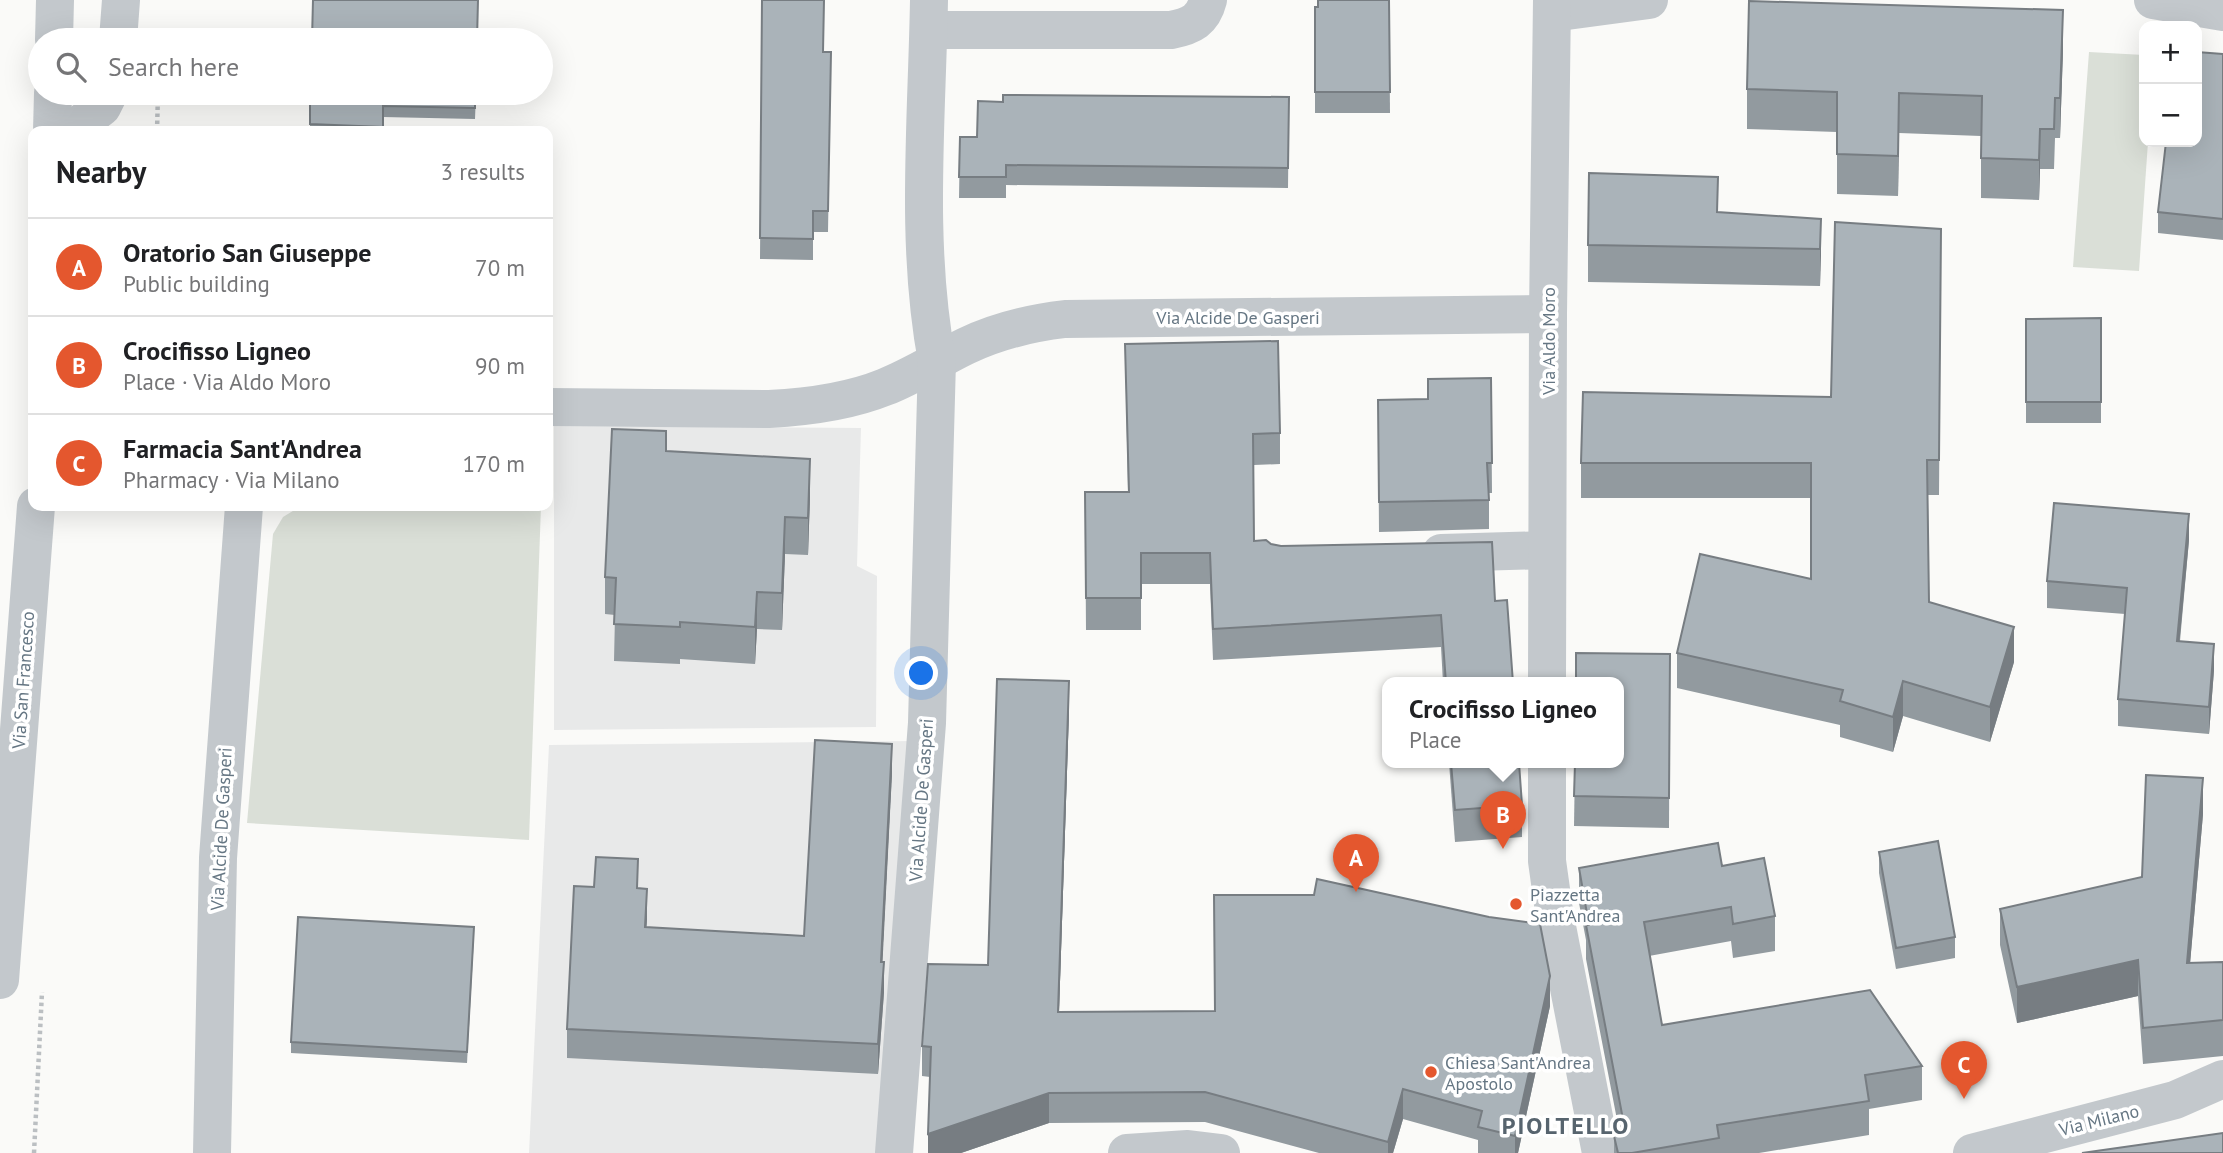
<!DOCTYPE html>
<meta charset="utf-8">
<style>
body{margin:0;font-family:"PT Sans",sans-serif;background:#f2f2f2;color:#202124}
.controls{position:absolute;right:21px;top:21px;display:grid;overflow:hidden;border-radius:14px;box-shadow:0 7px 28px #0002}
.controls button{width:63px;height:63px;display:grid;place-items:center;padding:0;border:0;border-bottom:2px solid #e0e0e0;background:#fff;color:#202124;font:35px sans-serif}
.you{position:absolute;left:922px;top:674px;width:24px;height:24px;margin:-18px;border:5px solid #fff;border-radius:50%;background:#1a73e8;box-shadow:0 0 0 10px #1a73e833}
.badge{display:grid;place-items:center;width:46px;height:46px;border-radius:50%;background:#e4572e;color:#fff;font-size:23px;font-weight:700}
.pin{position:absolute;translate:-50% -58px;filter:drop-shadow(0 2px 4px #0008)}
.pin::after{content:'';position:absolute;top:37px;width:24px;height:21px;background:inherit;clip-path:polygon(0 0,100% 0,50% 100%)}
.popup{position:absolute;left:1382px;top:677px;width:242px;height:91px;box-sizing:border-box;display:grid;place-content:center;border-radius:14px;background:#fff;filter:drop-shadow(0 2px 5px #0005);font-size:23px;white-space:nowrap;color:#757577}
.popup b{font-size:26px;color:#202124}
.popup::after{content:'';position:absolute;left:50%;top:100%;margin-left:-14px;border:14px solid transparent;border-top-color:#fff}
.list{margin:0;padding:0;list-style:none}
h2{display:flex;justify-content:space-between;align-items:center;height:91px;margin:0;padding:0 28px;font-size:30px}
h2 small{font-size:23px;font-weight:400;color:#757577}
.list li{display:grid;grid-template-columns:46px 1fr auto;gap:21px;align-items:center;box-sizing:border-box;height:98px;padding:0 28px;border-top:2px solid #e0e0e0}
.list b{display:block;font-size:26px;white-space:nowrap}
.list p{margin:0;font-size:23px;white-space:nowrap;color:#757577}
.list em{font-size:23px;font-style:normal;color:#757577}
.icon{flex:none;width:38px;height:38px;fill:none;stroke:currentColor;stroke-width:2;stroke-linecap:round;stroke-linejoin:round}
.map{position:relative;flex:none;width:2223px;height:1153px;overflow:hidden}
.search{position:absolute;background:#fff;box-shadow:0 7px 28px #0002;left:28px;top:28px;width:525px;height:77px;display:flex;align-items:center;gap:18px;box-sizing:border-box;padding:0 24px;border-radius:38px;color:#757577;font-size:26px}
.panel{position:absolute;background:#fff;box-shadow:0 7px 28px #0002;left:28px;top:126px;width:525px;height:385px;border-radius:14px}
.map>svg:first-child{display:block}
.built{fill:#e8e9e9}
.green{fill:#dadfd7}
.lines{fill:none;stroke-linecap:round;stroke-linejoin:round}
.path{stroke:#bbbfc2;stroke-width:4.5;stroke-dasharray:3.5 3.5;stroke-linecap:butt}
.minor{stroke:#c3c8cc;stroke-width:38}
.wall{fill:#929a9f}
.shaded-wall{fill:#777d82}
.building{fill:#aab3b9;stroke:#777d82;stroke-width:2}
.poi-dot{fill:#e4572e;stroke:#fff;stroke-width:2.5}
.labels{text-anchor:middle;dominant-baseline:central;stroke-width:7;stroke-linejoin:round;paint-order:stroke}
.street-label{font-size:18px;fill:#657683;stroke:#fff}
.poi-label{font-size:18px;fill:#657683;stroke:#fff;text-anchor:start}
.district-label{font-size:24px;font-weight:bold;letter-spacing:2px;fill:#57646e;stroke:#fff}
</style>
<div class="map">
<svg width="2223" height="1153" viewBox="0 0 2223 1153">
<rect width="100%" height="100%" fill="#fafaf8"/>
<g class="built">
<polygon points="554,426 861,428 857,566 877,576 876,727 554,730"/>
<polygon points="912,741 885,1153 529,1153 549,745"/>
</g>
<g class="green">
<polygon points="2089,52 2144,55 2144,142 2148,142 2139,271 2073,267"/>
<polygon points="301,506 541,506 529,840 247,823 273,534 283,517"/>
</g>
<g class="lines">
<g class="path">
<polyline points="157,131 158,93"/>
<polyline points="34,1153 42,992"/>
</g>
<g class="minor">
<polyline points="2153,0 2223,12"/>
<polyline points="1552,13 1649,0"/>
<path d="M929 30H1171C1192 26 1203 20 1208 0"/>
<polyline points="54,40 55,0"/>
<polyline points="118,40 121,0"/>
<polyline points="52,131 53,93"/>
<polyline points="71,131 102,107 109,93"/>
<path d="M548 407 769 409C808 407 848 402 885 387 913 376 939 359 966 346 997 331 1031 323 1065 319L1548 314"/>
<polyline points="1441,553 1547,550"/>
<polyline points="1547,683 1548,314 1552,0"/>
<polyline points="1547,763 1547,861 1554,911 1601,1153"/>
<polyline points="0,980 36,506"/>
<polyline points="212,1153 218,858 244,506"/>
<path d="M894 1153 927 723 937 361C915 243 927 120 929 0"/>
<polyline points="1127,1153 1188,1149 1221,1153"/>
<polyline points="1972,1153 2175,1100 2223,1079"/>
</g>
</g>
<g class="wall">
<polygon points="762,0 823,52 831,52 828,232 813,232 813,260 760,259"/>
<polygon points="1389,0 1390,113 1315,113 1315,7"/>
<polygon points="2063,50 2060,138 2055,138 2054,169 2040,169 2039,200 1981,198 1981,136 1899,133 1898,196 1837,194 1837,132 1747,129 1747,89"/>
<polygon points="2223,54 2223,240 2158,233 2158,212"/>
<polygon points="310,93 476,93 475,119 383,117 383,131 310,131"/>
<polygon points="1289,97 1288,188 1006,185 1006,198 959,198 960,137 977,137 1003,102"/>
<polygon points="1718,213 1821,219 1820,286 1588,282 1588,245"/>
<polygon points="1941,229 1939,495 1928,495 1929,602 2014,662 1990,742 1903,716 1893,752 1840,737 1840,725 1677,688 1677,653 1811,579 1811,498 1581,498 1581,463 1831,397"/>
<polygon points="2101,318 2101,423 2026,423 2026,319"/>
<polygon points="1125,344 1280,433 1280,464 1254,465 1254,541 1495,601 1513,683 1443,683 1441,647 1213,660 1210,584 1141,584 1141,630 1086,630 1085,492 1128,492"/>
<polygon points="1491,378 1492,493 1489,493 1489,529 1379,532 1378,400 1428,399"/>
<polygon points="666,451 810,496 808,555 785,554 782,630 757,629 755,664 680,659 680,664 614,661 615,615 605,614 605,577"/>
<polygon points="2189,540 2180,641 2214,670 2209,734 2118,726 2118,699 2125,614 2047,608 2047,581"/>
<polygon points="1670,654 1669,828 1574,826 1575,763"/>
<polygon points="1069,711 1059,1012 1215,1011 1550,1006 1518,1153 1478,1153 1478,1140 1403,1119 1393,1153 1319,1153 1205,1122 1049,1123 961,1153 928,1153 930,1077 922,1076 922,1046 988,965"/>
<polygon points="1449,763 1519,763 1522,805 1522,837 1455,842"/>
<polygon points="892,773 882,962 884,992 878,1074 567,1058 567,1029 638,888 647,919 646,927 804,936"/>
<polygon points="2203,814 2190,963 2223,962 2223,1056 2143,1064 2138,996 2017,1023 2000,945 2000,909 2142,877"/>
<polygon points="1879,852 1955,937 1955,958 1896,969 1879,873"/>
<polygon points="1722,866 1775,916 1775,951 1733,958 1731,941 1649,956 1662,1025 1922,1066 1922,1100 1869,1109 1869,1135 1759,1153 1614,1153 1614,1136 1619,1130 1586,959 1586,940 1579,903 1579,868"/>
<polygon points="474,937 467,1063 291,1053 291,1042"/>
</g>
<g class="shaded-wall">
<polygon points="2063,10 2063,50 2060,138 2060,98"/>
<polygon points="1899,93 1899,133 1898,196 1898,156"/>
<polygon points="2040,129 2040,169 2039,200 2039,160"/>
<polygon points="1821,219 1821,256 1820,286 1820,249"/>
<polygon points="810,459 810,496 808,555 808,518"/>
<polygon points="2189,514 2189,540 2177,667 2177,641"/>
<polygon points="785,517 785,554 782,630 782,593"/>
<polygon points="757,592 757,629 755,664 755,627"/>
<polygon points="2014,627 2014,662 1990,742 1990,707"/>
<polygon points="2214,644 2214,670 2209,734 2209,707"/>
<polygon points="1069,681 1069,711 1058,1042 1058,1012"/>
<polygon points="1903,681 1903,716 1893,752 1893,717"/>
<polygon points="892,744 892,773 881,992 881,962"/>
<polygon points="2203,778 2203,814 2187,999 2187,963"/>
<polygon points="647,889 647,919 645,957 645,927"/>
<polygon points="2138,960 2138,996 2017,1023 2017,987"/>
<polygon points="884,962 884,992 878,1074 878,1044"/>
<polygon points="1550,976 1550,1006 1518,1153 1515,1153 1515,1136"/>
<polygon points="1403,1089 1403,1119 1393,1153 1388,1153 1388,1142"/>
<polygon points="1049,1093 1049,1123 961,1153 928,1153 928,1134"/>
</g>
<g class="building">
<polygon points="313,0 478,0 477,40 312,40"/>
<polygon points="762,0 824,0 823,52 831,52 828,211 813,211 813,239 760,238"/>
<polygon points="1318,0 1389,0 1390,92 1315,92 1315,7 1318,7"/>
<polygon points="1749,1 2063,10 2060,98 2055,98 2054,129 2040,129 2039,160 1981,158 1982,96 1899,93 1898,156 1837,154 1837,92 1747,89"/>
<polygon points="2197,52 2223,54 2223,219 2158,212 2166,142 2197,142"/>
<polygon points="310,93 475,93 475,108 383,106 383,127 310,124"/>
<polygon points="1003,95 1289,97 1288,168 1006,165 1006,177 959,177 960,137 977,137 978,101 1003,102"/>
<polygon points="1589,173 1718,177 1717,212 1821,219 1820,249 1588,245"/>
<polygon points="1835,222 1941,229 1939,460 1927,460 1929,602 2014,627 1990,707 1903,681 1893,717 1840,701 1843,690 1677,653 1700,554 1811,579 1811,463 1581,463 1583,392 1831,397"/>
<polygon points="2101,318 2101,402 2026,402 2026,319"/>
<polygon points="1278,341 1280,433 1253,434 1254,541 1266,540 1271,544 1281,546 1492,542 1495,601 1507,600 1513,683 1446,683 1441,615 1213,629 1210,553 1141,553 1141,598 1086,598 1085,492 1129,492 1125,344"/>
<polygon points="1491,378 1492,463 1487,463 1489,500 1379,502 1378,400 1428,399 1428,379"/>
<polygon points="612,429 666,431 666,451 810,459 808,518 785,517 782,593 757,592 755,627 680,622 680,627 614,624 616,578 605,577"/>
<polygon points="2054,503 2189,514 2177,641 2214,644 2209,707 2118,699 2127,588 2047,581"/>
<polygon points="1576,653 1670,654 1669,798 1574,796 1575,763 1619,763 1619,683 1576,683"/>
<polygon points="997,679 1069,681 1058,1012 1215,1011 1214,895 1314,895 1317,879 1489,917 1540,924 1550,976 1515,1136 1478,1127 1482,1111 1403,1089 1388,1142 1205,1092 1049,1093 928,1134 931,1047 922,1046 928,964 988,965"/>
<polygon points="815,740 892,744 881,962 884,962 878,1044 567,1029 574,886 594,887 596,857 638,859 637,888 647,889 645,927 804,936"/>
<polygon points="1451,763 1519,763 1522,805 1455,810"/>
<polygon points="2146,775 2203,778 2187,963 2223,962 2223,1020 2143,1028 2138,960 2017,987 2000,909 2142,877"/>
<polygon points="1938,841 1955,937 1896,948 1879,852"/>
<polygon points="1718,843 1722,866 1764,858 1775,916 1733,924 1731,907 1644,922 1662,1025 1870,990 1922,1066 1865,1075 1869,1101 1717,1125 1719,1138 1632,1153 1618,1153 1614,1136 1621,1126 1622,1114 1586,925 1589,925 1579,868"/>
<polygon points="298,917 474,927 467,1052 291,1042"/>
<polygon points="2223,1133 2223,1153 2082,1153"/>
</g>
<g class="poi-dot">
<circle cx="1516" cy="904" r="7"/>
<circle cx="1431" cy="1072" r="7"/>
</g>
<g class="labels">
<g class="street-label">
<text x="1238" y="317">Via Alcide De Gasperi</text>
<text transform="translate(1548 341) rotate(-90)">Via Aldo Moro</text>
<text transform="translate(23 680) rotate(-86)">Via San Francesco</text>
<text transform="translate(921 800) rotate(-86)">Via Alcide De Gasperi</text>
<text transform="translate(221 829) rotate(-87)">Via Alcide De Gasperi</text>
<text transform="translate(2099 1120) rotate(-14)">Via Milano</text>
</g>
<g class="poi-label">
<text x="1530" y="894">Piazzetta<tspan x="1530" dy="21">Sant'Andrea</tspan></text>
<text x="1445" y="1062">Chiesa Sant'Andrea<tspan x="1445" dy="21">Apostolo</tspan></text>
</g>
<g class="district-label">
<text x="1566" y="1125">PIOLTELLO</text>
</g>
</g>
</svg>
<div class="controls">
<button>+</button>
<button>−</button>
</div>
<div class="you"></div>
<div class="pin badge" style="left:1356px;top:892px">A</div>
<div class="pin badge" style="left:1503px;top:849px">B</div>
<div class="popup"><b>Crocifisso Ligneo</b>Place</div>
<div class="pin badge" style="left:1964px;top:1099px">C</div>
<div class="search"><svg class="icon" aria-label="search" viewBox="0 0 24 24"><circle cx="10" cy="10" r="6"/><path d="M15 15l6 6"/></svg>Search here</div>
<section class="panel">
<h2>Nearby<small>3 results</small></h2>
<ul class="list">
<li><span class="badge">A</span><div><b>Oratorio San Giuseppe</b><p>Public building</p></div><em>70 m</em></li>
<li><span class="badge">B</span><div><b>Crocifisso Ligneo</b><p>Place · Via Aldo Moro</p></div><em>90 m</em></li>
<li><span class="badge">C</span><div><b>Farmacia Sant'Andrea</b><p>Pharmacy · Via Milano</p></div><em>170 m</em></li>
</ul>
</section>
</div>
